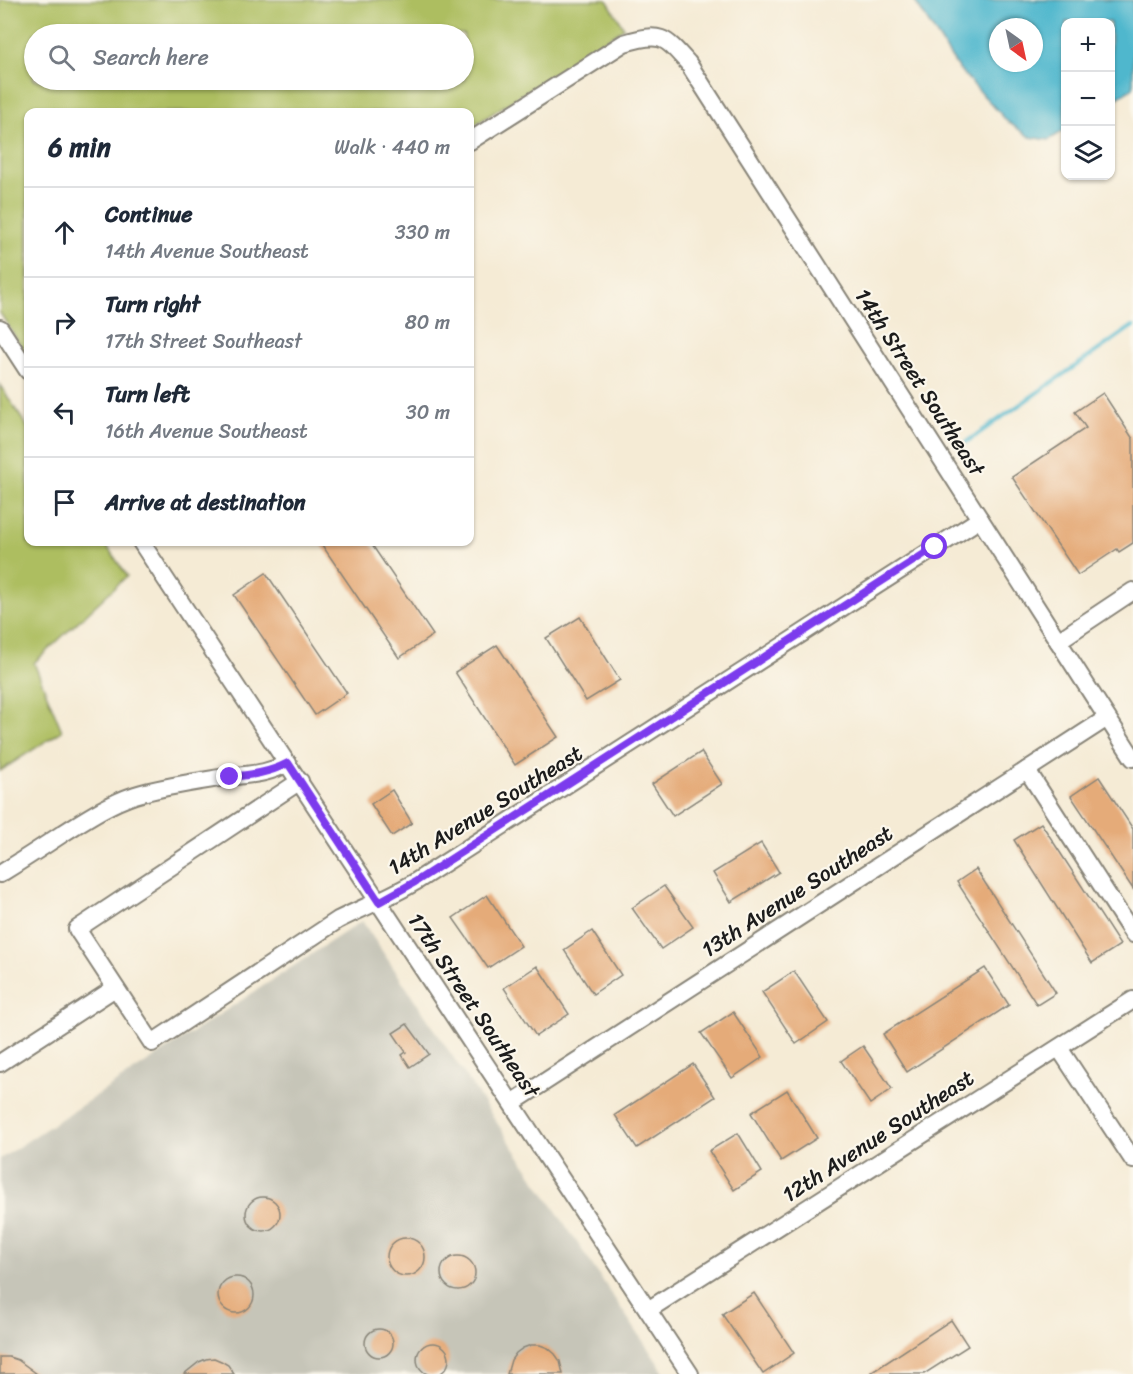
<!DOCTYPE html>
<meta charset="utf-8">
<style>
body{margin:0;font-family:Sriracha,sans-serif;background:#f6f6f7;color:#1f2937}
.controls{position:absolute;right:18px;top:18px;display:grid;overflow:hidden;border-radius:12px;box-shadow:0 2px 4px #0004}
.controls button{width:54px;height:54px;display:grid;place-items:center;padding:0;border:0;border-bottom:2px solid #e0e1e3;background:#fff;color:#1f2937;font:30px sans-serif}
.compass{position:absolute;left:989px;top:18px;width:54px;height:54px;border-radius:50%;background:#fff;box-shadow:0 2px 4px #0004;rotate:147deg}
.stop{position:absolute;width:18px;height:18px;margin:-14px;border:4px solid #7c3aed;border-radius:50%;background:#fff}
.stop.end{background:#7c3aed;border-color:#fff;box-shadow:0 2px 6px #0008}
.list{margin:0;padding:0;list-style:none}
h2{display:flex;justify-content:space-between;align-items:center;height:78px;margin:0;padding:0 24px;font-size:26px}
h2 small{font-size:20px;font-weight:400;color:#747a83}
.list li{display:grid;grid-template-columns:39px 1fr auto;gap:18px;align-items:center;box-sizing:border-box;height:90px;padding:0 24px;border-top:2px solid #e0e1e3}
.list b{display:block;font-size:22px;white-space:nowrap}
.list p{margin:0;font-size:20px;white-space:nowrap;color:#747a83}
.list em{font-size:20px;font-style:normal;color:#747a83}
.icon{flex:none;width:33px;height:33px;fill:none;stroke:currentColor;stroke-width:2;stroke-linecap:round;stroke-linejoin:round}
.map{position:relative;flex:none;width:1133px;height:1374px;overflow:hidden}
.search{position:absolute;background:#fff;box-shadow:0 2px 4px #0004;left:24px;top:24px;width:450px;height:66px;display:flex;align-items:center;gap:15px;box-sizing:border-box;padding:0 21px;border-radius:33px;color:#747a83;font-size:22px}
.panel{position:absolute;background:#fff;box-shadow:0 2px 4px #0004;left:24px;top:108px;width:450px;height:438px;border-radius:12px}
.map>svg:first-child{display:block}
.industrial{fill:#c6c5b8}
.green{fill:#adbe61;stroke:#646d3e;stroke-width:1.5;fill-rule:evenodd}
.water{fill:#4fb7cd;stroke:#366a74;stroke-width:1.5;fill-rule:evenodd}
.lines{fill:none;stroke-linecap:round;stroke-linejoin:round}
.stream{stroke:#4fb7cd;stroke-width:4}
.building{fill:#e5ab79}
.minor-casing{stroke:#888478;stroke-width:20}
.minor{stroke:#fff;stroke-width:16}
.route{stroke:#7c3aed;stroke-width:8}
.labels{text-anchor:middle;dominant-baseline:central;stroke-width:4.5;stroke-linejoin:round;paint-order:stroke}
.street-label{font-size:22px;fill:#1c1c1c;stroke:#fbf7ec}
</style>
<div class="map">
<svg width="1133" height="1374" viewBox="0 0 1133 1374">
<rect width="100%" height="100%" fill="#fbf7ec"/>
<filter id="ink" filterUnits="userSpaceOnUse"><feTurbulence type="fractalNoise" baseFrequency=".0167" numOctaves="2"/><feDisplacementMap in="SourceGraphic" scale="12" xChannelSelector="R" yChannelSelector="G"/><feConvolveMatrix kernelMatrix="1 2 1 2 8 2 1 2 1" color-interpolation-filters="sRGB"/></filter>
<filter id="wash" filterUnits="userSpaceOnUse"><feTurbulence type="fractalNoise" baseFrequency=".008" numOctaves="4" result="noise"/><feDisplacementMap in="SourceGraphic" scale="24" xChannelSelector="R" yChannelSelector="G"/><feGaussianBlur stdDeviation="1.35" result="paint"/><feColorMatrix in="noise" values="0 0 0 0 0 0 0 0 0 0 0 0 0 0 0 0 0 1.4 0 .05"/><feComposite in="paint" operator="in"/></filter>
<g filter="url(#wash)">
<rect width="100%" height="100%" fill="#f5ebd5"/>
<polygon class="industrial" points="362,921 665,1374 0,1374 0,1159"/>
<g class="green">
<path d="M0 0H607L624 28 470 128V112H28V357L0 313ZM34 34H464V80H34Z"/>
<polygon points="0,385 28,428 28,542 104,542 127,576 34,663 62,731 0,771"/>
</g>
<path class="water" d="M914 0H1133V88L1111 102 1110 22H1066L1065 130 1049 140 1030 137 1008 122 958 68ZM998 27H1034V63H998Z"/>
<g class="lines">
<polyline class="stream" points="962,445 1133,326"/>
</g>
<g id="blocks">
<g class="building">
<polygon points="1103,393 1133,439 1133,543 1119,552 1117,549 1078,575 1012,477 1086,428 1075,412"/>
<polygon points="320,542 370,542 433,635 399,658"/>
<polygon points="266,573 347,693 315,715 234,595"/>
<polygon points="580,617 620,680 586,701 546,638"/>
<polygon points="497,645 558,737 515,765 455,672"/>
<polygon points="701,752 722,784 673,816 652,784"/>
<polygon points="1099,777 1133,829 1133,889 1071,796"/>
<polygon points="392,790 412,823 392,836 371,804"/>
<polygon points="1041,823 1120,945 1092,963 1014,840"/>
<polygon points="761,843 779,872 731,902 713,873"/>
<polygon points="976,869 1056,993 1037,1005 957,882"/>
<polygon points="664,886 693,927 661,949 632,908"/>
<polygon points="487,895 521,946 488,968 453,918"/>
<polygon points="592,931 621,975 593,994 564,950"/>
<polygon points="537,966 569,1014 536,1036 504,988"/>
<polygon points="985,968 1009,1005 907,1072 883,1034"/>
<polygon points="794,971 828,1022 796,1044 762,992"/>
<polygon points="733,1012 763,1057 732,1078 701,1033"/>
<polygon points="407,1024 429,1054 410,1067 402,1055 406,1052 393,1033"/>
<polygon points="863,1046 892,1089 870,1104 841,1061"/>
<polygon points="693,1064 715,1097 637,1148 615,1115"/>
<polygon points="787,1090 817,1138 781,1161 751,1113"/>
<polygon points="738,1133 762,1172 734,1190 709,1151"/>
<circle cx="263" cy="1214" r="17"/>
<circle cx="406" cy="1257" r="19"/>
<circle cx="458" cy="1273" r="17"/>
<circle cx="236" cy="1295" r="18"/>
<polygon points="754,1293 794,1353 763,1374 722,1314"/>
<polygon points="951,1320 968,1346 924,1374 869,1374"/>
<circle cx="379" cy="1343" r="14"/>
<circle cx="433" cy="1359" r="16"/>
<polygon points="531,1345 540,1345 548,1348 555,1354 560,1361 563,1374 507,1374 511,1360 516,1353 523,1348"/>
<polygon points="0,1357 9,1357 18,1360 37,1374 0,1374"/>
<polygon points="214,1358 221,1361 228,1365 234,1374 184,1374 199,1362 206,1359"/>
</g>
</g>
</g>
<g filter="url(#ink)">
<use href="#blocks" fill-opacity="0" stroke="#888478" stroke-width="1.5"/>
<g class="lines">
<defs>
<g id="minor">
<path d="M470 141 624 43C661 32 664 36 688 63L1133 758"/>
<polyline points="0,328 28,371"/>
<polyline points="141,542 690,1374"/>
<polyline points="1058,641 1133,591"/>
<polyline points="1027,770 1133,934"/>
<path d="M300 781 77 929 152 1043 338 920C364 907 390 897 415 882L980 519"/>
<path d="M0 874C21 861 41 848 62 834 86 819 108 804 135 795 164 786 195 782 226 777 249 774 266 775 288 763"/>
<polyline points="1059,1048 1133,1160"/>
<polyline points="0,1063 115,988"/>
<polyline points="512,1103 1107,718"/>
<polyline points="648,1310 1133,1000"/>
</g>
</defs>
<use href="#minor" class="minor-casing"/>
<use href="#minor" class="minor"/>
</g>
</g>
<g class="lines" filter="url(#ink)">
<path class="route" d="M230 777C251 775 269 773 288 763L379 902 415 882 935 547"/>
</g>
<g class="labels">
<g class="street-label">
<text transform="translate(920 382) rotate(57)">14th Street Southeast</text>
<text transform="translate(485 810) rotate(-32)">14th Avenue Southeast</text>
<text transform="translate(797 891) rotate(-33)">13th Avenue Southeast</text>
<text transform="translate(474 1005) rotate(56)">17th Street Southeast</text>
<text transform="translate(878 1136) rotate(-33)">12th Avenue Southeast</text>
</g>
</g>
</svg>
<div class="controls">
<button>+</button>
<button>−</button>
<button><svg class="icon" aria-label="layers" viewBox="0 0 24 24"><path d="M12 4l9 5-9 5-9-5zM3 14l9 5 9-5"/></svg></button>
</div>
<svg class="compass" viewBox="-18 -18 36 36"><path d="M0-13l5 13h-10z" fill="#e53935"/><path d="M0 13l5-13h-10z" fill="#747a83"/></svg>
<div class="stop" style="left:935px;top:547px"></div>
<div class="stop end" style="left:230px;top:777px"></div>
<div class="search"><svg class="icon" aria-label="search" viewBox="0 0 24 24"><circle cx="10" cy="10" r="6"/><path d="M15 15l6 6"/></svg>Search here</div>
<section class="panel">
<h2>6 min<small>Walk · 440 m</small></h2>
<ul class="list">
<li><svg class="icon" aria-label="ahead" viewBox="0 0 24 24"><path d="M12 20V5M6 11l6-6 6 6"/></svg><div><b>Continue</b><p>14th Avenue Southeast</p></div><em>330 m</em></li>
<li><svg class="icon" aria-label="right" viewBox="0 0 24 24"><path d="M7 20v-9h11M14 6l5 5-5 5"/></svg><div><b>Turn right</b><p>17th Street Southeast</p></div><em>80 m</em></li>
<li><svg class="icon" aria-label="left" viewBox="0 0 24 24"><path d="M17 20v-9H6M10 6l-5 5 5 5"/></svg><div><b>Turn left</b><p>16th Avenue Southeast</p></div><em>30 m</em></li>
<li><svg class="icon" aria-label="arrive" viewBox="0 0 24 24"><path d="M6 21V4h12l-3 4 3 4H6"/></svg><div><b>Arrive at destination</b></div></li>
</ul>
</section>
</div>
